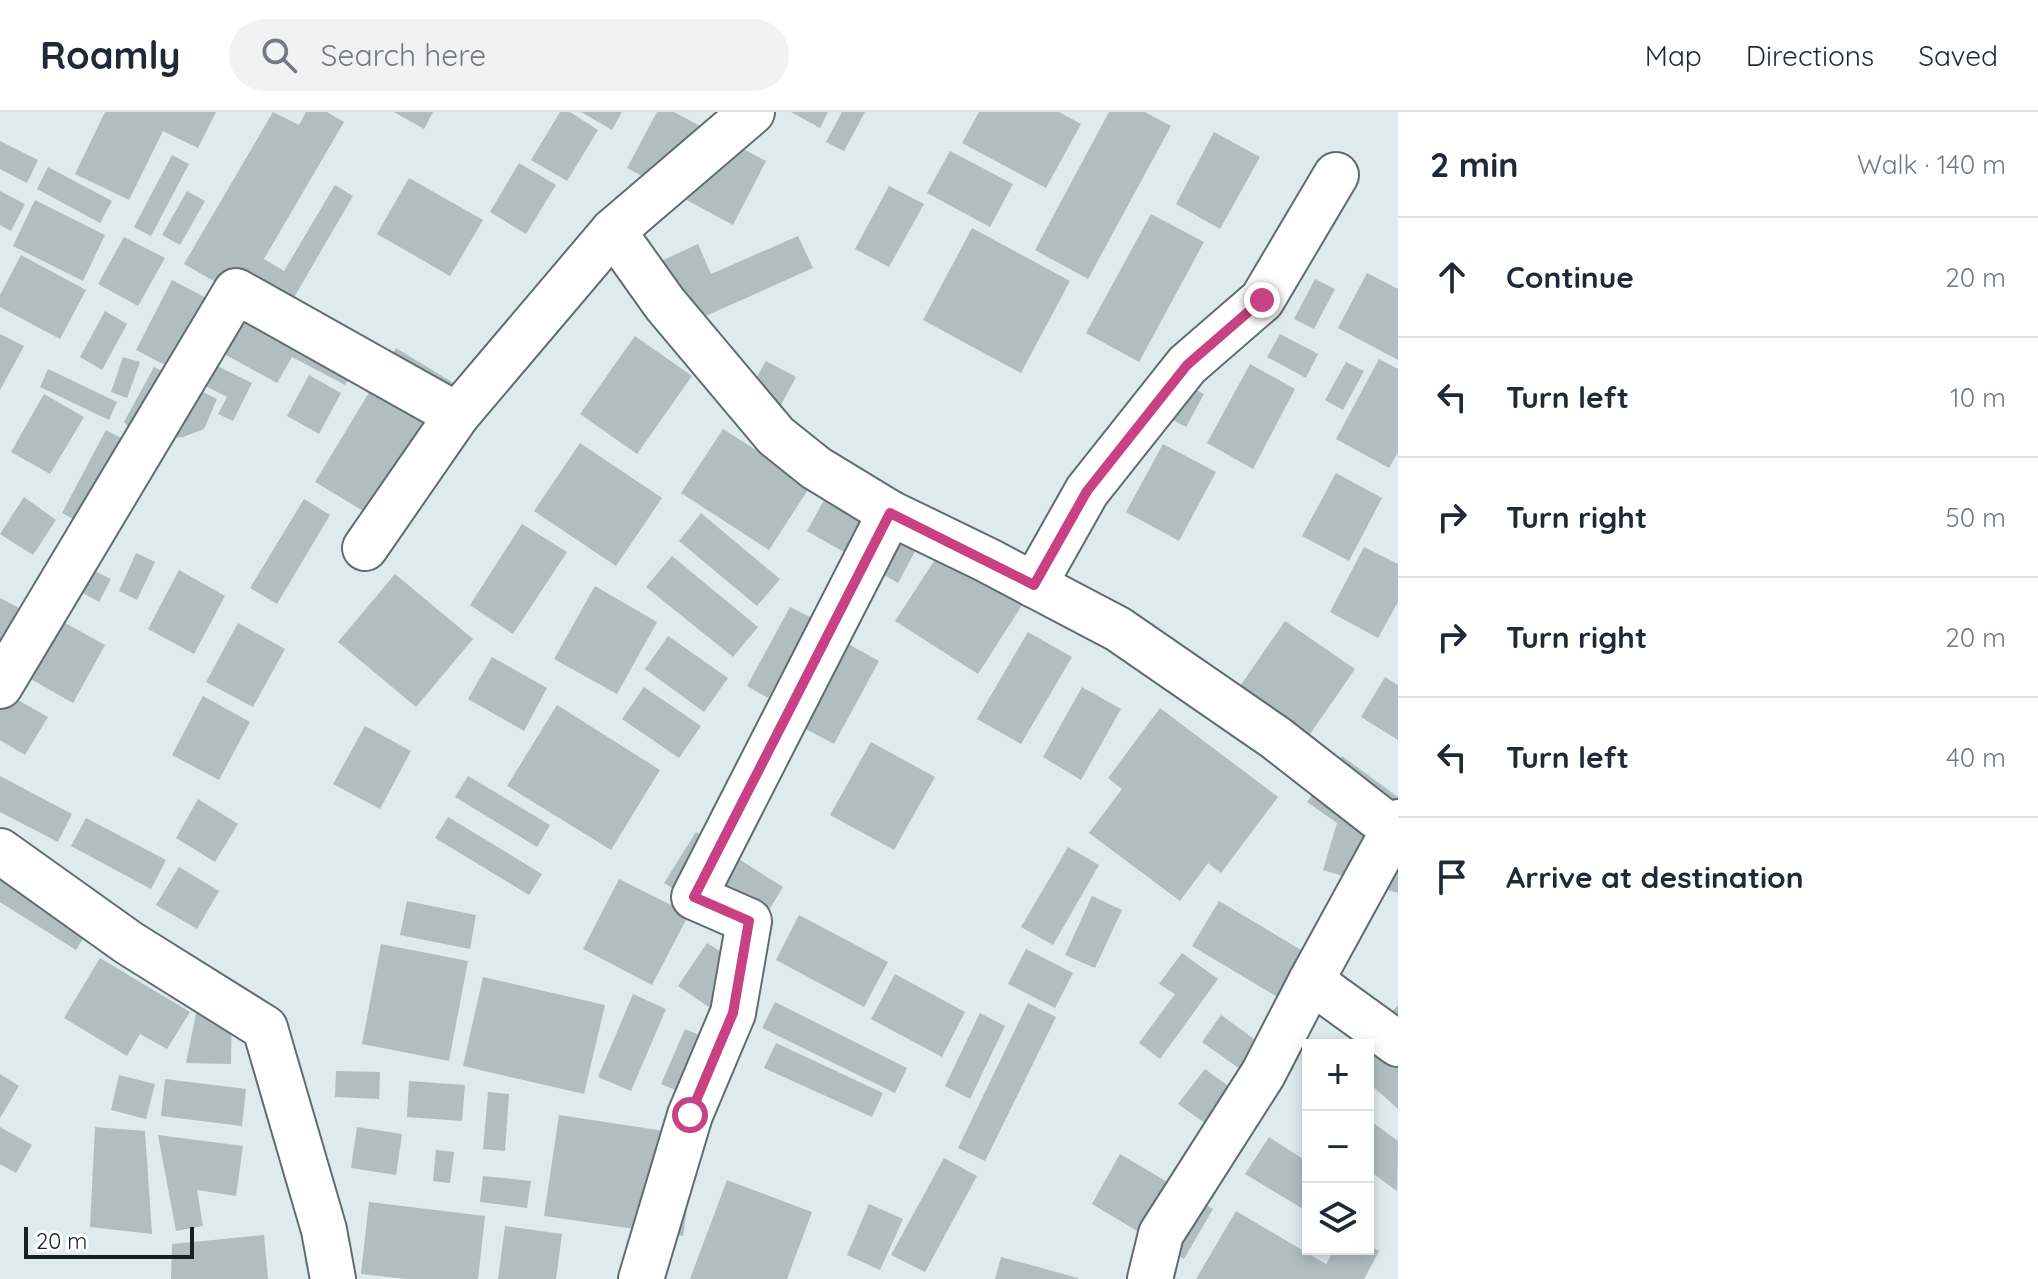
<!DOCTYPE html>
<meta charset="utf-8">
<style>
body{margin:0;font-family:Quicksand,sans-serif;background:#f2f2f3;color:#1f2937}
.controls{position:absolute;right:24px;bottom:24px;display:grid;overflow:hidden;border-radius:0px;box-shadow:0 4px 12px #0003}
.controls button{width:72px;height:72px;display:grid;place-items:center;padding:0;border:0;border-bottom:2px solid #e0e1e3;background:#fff;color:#1f2937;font:40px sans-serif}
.scale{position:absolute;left:24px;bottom:20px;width:170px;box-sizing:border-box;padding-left:8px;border:4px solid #1a2020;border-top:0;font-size:22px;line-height:28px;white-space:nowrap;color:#1a2020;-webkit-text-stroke:6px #fff;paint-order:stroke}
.stop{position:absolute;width:24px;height:24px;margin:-18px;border:6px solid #c84283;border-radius:50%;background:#fff}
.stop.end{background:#c84283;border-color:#fff;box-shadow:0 2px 8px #0008}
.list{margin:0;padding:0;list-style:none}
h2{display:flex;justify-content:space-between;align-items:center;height:104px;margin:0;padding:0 32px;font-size:34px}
h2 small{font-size:26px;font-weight:400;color:#747a83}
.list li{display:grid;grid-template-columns:52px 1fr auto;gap:24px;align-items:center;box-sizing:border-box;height:120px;padding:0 32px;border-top:2px solid #e0e1e3}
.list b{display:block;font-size:30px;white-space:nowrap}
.list em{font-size:26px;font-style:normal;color:#747a83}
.icon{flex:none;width:44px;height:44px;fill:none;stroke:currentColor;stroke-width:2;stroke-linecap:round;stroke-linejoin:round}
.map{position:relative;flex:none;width:1398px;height:1167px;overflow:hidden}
header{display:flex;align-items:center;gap:48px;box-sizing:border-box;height:112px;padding:0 40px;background:#fff;border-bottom:2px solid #e0e1e3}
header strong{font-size:38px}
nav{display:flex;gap:44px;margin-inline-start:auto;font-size:28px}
.search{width:560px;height:72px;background:#f2f2f3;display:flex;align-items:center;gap:20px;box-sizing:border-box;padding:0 28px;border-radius:44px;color:#747a83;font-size:30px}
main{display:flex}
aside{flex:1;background:#fff}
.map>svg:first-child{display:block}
.building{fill:#b0bebf}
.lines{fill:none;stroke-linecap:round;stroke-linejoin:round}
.minor-casing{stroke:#606d6e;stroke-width:48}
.minor{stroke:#fff;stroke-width:44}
.route{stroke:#c84283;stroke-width:10}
</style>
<header>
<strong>Roamly</strong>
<div class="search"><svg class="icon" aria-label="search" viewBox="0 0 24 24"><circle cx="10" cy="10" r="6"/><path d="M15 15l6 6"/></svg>Search here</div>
<nav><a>Map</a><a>Directions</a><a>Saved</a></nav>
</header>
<main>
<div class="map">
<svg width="1398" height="1167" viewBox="0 0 1398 1167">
<rect width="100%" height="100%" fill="#ddebed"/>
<g class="building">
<polygon points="105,0 216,0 198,36 163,19 129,88 75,62"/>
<polygon points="273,0 299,13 306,0 327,0 344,10 264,147 284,159 335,73 353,84 285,201 363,243 345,273 292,245 277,271 217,238 245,187 184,152"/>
<polygon points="394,0 433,0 424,17"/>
<polygon points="560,0 570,0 598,18 567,69 531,48"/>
<polygon points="581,0 622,0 612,18"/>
<polygon points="657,0 674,0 766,49 733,113 627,56"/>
<polygon points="791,0 828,0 820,16"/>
<polygon points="842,0 865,0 844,39 826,30"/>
<polygon points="979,0 1059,0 1081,12 1046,76 962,31"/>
<polygon points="1109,0 1145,0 1171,14 1088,167 1035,138"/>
<polygon points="1214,20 1260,45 1220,117 1176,92"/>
<polygon points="0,29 38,48 27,71 0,57"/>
<polygon points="950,39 1013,72 990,115 927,81"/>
<polygon points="172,43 189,52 151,124 134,115"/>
<polygon points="519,51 556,73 526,122 490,100"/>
<polygon points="48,55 112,89 100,111 37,77"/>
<polygon points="409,66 483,108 450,164 377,122"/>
<polygon points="889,74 924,92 889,155 855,137"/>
<polygon points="0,79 25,92 11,119 0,113"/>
<polygon points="187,79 205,89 180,133 162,123"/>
<polygon points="35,88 105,123 83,169 13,134"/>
<polygon points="1151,102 1204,130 1139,250 1086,221"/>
<polygon points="972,116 1070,169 1021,261 923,208"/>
<polygon points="798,124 813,156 672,219 644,157 698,132 711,162"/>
<polygon points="124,125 165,146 138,194 98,172"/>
<polygon points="21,143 86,178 60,227 0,195 0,183"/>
<polygon points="1367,161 1398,177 1398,248 1338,216"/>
<polygon points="1315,167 1335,177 1314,217 1294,207"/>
<polygon points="172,168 231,199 205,248 252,271 233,309 218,302 227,285 136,238"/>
<polygon points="105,199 127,212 102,258 80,245"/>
<polygon points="0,222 24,234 0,278"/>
<polygon points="1280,222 1318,242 1306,266 1267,245"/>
<polygon points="635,224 692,264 637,342 580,302"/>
<polygon points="396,236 470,281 390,415 315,370"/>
<polygon points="123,245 140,250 127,286 111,280"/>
<polygon points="1379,247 1398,257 1398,340 1389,356 1336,327"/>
<polygon points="766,249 796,265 769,315 738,298"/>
<polygon points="1346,250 1364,259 1343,298 1325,288"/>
<polygon points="1250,252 1295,277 1253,357 1207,331"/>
<polygon points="154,255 217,287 204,317 183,325 143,330 124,310"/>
<polygon points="48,257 117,290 109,308 40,275"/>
<polygon points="1161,259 1204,282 1186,315 1144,293"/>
<polygon points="309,263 341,281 319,322 287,304"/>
<polygon points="44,282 84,305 50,362 11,340"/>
<polygon points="723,317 811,373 769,438 681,381"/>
<polygon points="106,318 145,339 101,422 62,401"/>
<polygon points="580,331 662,386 616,454 534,399"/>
<polygon points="1163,332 1216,360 1179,429 1126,400"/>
<polygon points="1336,361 1382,386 1349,449 1302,424"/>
<polygon points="835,368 926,419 898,471 807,419"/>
<polygon points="24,385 56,408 33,443 0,422"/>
<polygon points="304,387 330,403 277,492 250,476"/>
<polygon points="701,401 780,467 757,494 679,429"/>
<polygon points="522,412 567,440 513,522 470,493"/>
<polygon points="1364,435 1398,452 1398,490 1378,526 1330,500"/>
<polygon points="942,437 1024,490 978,562 895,509"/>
<polygon points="136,441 155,450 137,488 119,479"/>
<polygon points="672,444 758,515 733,545 646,475"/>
<polygon points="79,451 111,467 99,490 69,473"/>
<polygon points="179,458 225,484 194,542 148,517"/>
<polygon points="395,462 473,527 416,595 338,530"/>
<polygon points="595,474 657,510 617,582 554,547"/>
<polygon points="0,486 27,500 0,551"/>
<polygon points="790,495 812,506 768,586 747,574"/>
<polygon points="58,507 105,533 73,591 27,565"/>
<polygon points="1285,509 1355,557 1286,657 1216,609"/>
<polygon points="238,511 285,537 253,595 206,570"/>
<polygon points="819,516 879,549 834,632 774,600"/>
<polygon points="1028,520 1072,545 1021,632 977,607"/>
<polygon points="668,524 728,566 704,600 645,557"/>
<polygon points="492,545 547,576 524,619 468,587"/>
<polygon points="1385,565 1398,573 1398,628 1361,605"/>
<polygon points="644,575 701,614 679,646 622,607"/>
<polygon points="1082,575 1121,597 1081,668 1043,645"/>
<polygon points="7,582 48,605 25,643 0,628 0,594"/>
<polygon points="203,584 250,610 219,668 172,643"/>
<polygon points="557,593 660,658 611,738 507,674"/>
<polygon points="1160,596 1278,685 1221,761 1208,751 1180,789 1089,721 1122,677 1108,666"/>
<polygon points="365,614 411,639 380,697 333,672"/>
<polygon points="871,630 935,665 894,738 830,703"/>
<polygon points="1342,644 1398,685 1398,781 1323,758 1337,711 1307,690"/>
<polygon points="0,664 72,702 58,730 0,700"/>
<polygon points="468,664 550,713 537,735 455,685"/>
<polygon points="198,687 238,712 215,750 176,726"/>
<polygon points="448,705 542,762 529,783 435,726"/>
<polygon points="86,706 166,748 151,777 71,734"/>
<polygon points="696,720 783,775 752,826 664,771"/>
<polygon points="0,725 105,791 76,838 0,790"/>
<polygon points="1068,735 1099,753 1053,833 1021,815"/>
<polygon points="179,755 219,779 197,817 156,793"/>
<polygon points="619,767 689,802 652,873 583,837"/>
<polygon points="1092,784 1122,798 1095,856 1065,843"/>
<polygon points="407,789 476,803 470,837 400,823"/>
<polygon points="1219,789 1318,848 1291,893 1192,834"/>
<polygon points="799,803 888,850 864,895 776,848"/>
<polygon points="707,831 745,855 716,900 678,874"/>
<polygon points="381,832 468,849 449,949 362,932"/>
<polygon points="1026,837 1073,861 1055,896 1008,872"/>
<polygon points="1182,841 1218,867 1160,947 1139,931 1175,882 1159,872"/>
<polygon points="100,846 190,900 167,937 140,922 127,944 64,906"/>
<polygon points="895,862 965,900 942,945 871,907"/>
<polygon points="483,865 605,893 584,982 463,954"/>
<polygon points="633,882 666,897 631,979 598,965"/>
<polygon points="775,890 907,956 895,981 762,916"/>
<polygon points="1028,891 1056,905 985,1049 958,1036"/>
<polygon points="1398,893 1398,997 1368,970 1368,933 1361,933"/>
<polygon points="232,894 231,952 186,951 196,902"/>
<polygon points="980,901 1005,914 970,987 945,974"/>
<polygon points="1221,903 1294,956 1275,982 1202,930"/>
<polygon points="685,917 741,941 718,996 661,972"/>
<polygon points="776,931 883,981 872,1005 764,956"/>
<polygon points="1205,957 1264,1000 1239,1035 1178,992"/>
<polygon points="336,959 380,960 379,987 335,985"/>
<polygon points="0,962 19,974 0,1006"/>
<polygon points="119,963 155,972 146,1007 111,998"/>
<polygon points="165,967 246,977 242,1014 161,1004"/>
<polygon points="409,969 465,973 462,1009 407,1005"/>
<polygon points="488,980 509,982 505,1039 483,1037"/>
<polygon points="559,1003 697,1024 683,1124 544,1104"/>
<polygon points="1372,1010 1398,1029 1397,1079 1368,1058 1368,1016"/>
<polygon points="0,1015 32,1033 16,1061 0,1052"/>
<polygon points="95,1015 145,1019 152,1122 90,1115"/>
<polygon points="357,1015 402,1022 396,1063 351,1056"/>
<polygon points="158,1023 243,1034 236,1084 197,1078 203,1114 176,1119"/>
<polygon points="1269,1025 1308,1050 1308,1100 1245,1062"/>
<polygon points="436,1038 454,1040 450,1071 433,1069"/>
<polygon points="1120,1042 1213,1097 1184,1147 1092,1092"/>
<polygon points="944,1046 977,1064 925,1160 891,1143"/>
<polygon points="483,1064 531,1069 527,1096 480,1090"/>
<polygon points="727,1068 812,1100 787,1167 690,1167"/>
<polygon points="369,1090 485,1104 478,1167 407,1167 361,1162"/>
<polygon points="869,1092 903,1107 880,1158 847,1143"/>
<polygon points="1236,1099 1326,1152 1335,1137 1368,1137 1368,1133 1379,1139 1364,1167 1196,1167"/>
<polygon points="505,1114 562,1122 556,1167 498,1167"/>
<polygon points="264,1123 268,1167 171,1167 172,1132"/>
<polygon points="1001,1145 1078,1166 1078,1167 995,1167"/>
</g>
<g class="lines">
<defs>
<g id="minor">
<polyline points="613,119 665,192 776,324 816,356 890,401 987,448 1118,517 1276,626 1394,718"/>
<polyline points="365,436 457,303 613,119 752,0"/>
<polyline points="1034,473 1087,379 1187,253 1262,188 1336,63"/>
<polyline points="0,574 236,179 457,303"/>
<polyline points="0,739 129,831 265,916 324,1118 333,1167"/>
<polyline points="1311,869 1398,710"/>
<polyline points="641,1167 690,1003 733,901 749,809 694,785 890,401"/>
<polyline points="1150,1167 1161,1122 1263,962 1311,869 1398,932"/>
</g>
</defs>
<use href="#minor" class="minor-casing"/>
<use href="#minor" class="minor"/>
</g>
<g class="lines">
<polyline class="route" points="690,1003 733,901 749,809 694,785 890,401 1034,473 1087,379 1187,253 1262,188"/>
</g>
</svg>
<div class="controls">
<button>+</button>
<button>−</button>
<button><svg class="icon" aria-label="layers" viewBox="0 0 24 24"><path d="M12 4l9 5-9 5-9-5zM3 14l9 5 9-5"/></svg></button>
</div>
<div class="scale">20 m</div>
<div class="stop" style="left:690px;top:1003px"></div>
<div class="stop end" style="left:1262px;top:188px"></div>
</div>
<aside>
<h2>2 min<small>Walk · 140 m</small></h2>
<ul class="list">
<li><svg class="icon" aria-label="ahead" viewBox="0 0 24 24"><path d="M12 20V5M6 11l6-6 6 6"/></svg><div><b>Continue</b></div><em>20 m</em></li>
<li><svg class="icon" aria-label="left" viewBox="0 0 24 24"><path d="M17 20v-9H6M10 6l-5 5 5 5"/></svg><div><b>Turn left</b></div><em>10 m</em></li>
<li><svg class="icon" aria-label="right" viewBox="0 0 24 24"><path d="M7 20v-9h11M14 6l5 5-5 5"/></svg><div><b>Turn right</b></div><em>50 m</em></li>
<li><svg class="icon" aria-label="right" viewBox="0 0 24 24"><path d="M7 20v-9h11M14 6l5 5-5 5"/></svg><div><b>Turn right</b></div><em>20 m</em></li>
<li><svg class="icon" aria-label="left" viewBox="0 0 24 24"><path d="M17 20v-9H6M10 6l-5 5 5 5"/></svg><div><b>Turn left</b></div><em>40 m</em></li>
<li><svg class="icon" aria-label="arrive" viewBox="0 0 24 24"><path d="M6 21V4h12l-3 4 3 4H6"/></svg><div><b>Arrive at destination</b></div></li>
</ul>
</aside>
</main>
